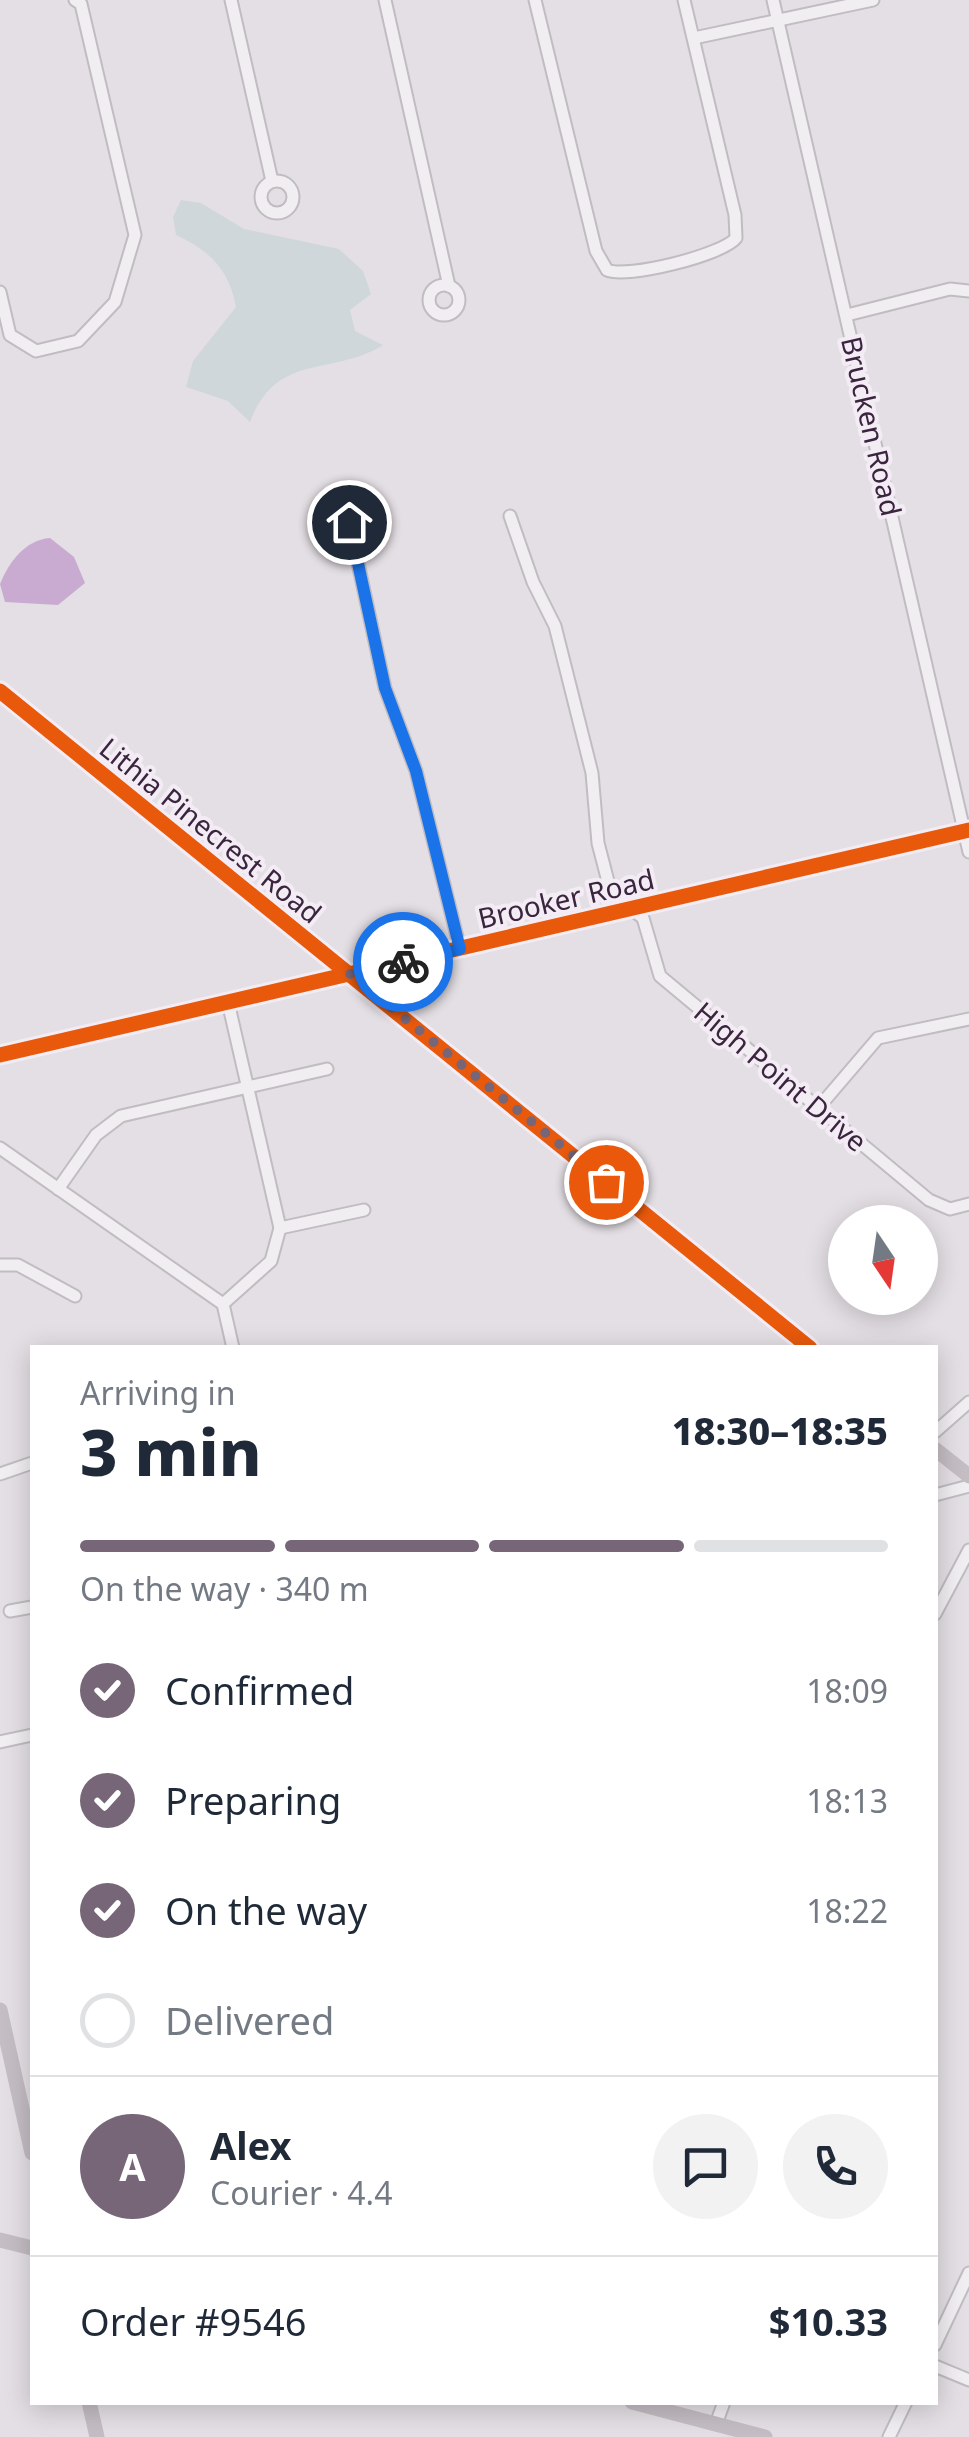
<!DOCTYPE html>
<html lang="en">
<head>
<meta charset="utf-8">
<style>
  :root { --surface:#fff; --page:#f2f2f3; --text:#1f2937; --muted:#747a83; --line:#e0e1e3; --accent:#766678 }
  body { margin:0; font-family:"Noto Sans",sans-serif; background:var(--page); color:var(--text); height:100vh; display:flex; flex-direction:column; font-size:38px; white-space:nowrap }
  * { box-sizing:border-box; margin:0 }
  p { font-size:32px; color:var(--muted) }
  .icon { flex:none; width:55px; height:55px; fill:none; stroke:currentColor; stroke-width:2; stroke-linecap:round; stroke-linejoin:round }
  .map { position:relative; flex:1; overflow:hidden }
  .drawer { position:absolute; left:30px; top:1345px; width:908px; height:1060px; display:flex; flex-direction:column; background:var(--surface); border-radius:0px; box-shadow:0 5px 25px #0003 }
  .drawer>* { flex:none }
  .needle { width:65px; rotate:167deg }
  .buttons { position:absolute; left:828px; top:1205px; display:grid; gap:20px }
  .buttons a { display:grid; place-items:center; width:110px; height:110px; border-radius:50%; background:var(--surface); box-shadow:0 5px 25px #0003; font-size:50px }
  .pin { position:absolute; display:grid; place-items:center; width:85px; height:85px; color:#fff; margin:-42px; border:5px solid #fff; border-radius:50%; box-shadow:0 2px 10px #0007 }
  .courier { position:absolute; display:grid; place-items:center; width:100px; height:100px; margin:-50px; border:8px solid #1a73e8; border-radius:50%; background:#fff; color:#222; box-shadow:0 2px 12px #0007 }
  .head em { font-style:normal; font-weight:800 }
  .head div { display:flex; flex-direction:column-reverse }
  .head { display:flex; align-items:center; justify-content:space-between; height:170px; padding:0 50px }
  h1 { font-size:65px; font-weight:800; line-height:75px }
  .bar { display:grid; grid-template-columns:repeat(4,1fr); gap:15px 10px; align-content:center; height:120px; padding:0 50px }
  .bar i { height:12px; border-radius:8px; background:var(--line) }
  .bar .selected { background:var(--accent) }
  .bar p { grid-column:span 4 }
  .line { display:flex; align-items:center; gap:25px; padding:0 50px; border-top:2px solid var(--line) }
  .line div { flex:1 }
  .round { display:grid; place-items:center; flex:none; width:105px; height:105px; border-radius:52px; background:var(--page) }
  ol { padding:0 50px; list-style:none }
  li { display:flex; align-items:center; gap:30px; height:110px }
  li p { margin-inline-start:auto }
  li .icon { padding:10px; border-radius:50%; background:var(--accent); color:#fff; stroke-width:4 }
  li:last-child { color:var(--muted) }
  li i { width:55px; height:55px; border:5px solid var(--line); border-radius:50% }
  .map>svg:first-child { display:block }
  .green { fill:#cfd7da }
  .water { fill:#c9abd1 }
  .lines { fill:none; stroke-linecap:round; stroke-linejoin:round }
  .street-casing { stroke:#c0bcc2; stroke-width:15 }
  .street { stroke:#f1eef1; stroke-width:11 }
  .secondary { stroke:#c4bdc4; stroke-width:15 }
  .cycleway-casing { stroke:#f3ecf5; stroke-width:21 }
  .cycleway { stroke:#e8590c; stroke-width:15 }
  .done { stroke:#766678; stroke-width:10; stroke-dasharray:0 18 }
  .route { stroke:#1a73e8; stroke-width:12 }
  .labels { text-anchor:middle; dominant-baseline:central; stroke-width:8; stroke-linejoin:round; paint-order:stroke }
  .street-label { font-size:28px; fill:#3b253e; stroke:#f3ecf5 }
</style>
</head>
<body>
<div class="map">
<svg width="969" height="2437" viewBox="0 0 969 2437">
  <rect width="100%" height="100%" fill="#e4dfe4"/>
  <!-- green -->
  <path class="green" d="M181,200L201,203L244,229L339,249L363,271L371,294L350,310L355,331L383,345C332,377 277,351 250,422L228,401L186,387L193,361L236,307C229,269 210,251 176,235L173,217Z"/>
  <!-- water -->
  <path class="water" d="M50,538L74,557L85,583L58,605L5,602L0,584C9,562 25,540 50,538Z"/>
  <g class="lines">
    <defs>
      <g id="street">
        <path d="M231,0L272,181"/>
        <path d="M385,0L449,286"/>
        <path d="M535,0L596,251L607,270C626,279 723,255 736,238L735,215L684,0"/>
        <path d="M773,0L969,852"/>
        <path d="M694,38L873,0"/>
        <circle cx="277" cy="197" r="16"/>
        <circle cx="444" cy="300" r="15"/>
        <path d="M0,292L10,335L36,351L78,341L115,302L135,235L81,4L75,0"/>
        <path d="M847,315L950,289L969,291"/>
        <path d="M342,489L385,688L416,771L460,949"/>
        <path d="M510,516L533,582L555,626L592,773L598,843L611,893L643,918L660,976L929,1200L950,1209L969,1204"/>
        <path d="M819,1107L878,1038L969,1019"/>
        <path d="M0,1148L223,1304L233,1348"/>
        <path d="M58,1189L96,1135L121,1116L327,1069"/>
        <path d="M280,1228L364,1210"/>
        <path d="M0,1265H18L75,1296"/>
        <path d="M223,1304L271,1261L280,1228L228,1002"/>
        <path d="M935,1432L969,1402"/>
        <path d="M0,1474L32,1463"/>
        <path d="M935,1495L969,1486"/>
        <path d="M10,1611L32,1607"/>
        <path d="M935,1614L969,1550"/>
        <path d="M0,1742L32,1735"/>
        <path d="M935,2345L969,2273"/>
        <path d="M935,2366L969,2380"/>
        <path d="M716,2424L724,2402"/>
        <path d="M889,2437L906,2402"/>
      </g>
    </defs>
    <!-- street casing -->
    <use href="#street" class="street-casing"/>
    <!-- street -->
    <use href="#street" class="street"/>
    <!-- secondary -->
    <g class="secondary">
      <path d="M0,691L810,1348"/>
      <path d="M0,1055L969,830"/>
      <path d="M935,1449L969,1476"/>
      <path d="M0,2010L32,2153"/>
      <path d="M0,2240L32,2248"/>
      <path d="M89,2402L97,2437"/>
      <path d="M632,2402L765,2437"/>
    </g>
    <defs>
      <g id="cycleway">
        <path d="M0,691L810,1348"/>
        <path d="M0,1055L969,830"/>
      </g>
    </defs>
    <!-- cycleway casing -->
    <use href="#cycleway" class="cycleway-casing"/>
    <!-- cycleway -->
    <use href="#cycleway" class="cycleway"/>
  </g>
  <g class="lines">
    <!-- done -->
    <path class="done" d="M403,962L350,974L606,1182"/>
    <!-- route -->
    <path class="route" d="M349,522L385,688L416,771L460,949L403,962"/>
  </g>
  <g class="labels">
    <!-- street labels -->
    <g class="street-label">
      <text transform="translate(872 426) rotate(77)">Brucken Road</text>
      <text transform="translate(211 830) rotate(39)">Lithia Pinecrest Road</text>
      <text transform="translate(566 898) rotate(-13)">Brooker Road</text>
      <text transform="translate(781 1076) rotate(40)">High Point Drive</text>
    </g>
  </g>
</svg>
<div class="buttons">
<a><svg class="needle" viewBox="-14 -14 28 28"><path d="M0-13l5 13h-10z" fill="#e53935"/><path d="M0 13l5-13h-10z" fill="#747a83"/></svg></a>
</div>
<div class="pin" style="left:606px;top:1182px;background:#ea580c"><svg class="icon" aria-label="bag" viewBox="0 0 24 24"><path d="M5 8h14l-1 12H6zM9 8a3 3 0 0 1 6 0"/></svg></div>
<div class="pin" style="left:349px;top:522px;background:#1f2937"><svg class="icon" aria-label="home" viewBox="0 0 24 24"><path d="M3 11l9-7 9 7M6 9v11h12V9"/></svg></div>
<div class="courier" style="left:403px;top:962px"><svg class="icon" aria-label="bike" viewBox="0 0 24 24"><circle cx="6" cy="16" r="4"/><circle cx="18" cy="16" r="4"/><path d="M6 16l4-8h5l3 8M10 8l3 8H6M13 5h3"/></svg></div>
<section class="drawer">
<div class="head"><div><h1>3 min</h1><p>Arriving in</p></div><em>18:30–18:35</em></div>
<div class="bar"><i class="selected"></i><i class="selected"></i><i class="selected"></i><i></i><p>On the way · 340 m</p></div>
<ol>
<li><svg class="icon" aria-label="check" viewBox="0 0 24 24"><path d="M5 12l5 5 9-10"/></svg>Confirmed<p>18:09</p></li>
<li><svg class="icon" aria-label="check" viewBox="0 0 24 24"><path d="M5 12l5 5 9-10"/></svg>Preparing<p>18:13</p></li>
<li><svg class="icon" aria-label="check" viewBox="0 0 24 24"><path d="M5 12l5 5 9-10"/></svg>On the way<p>18:22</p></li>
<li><i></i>Delivered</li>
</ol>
<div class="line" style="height:180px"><b class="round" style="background:var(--accent);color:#fff">A</b><div><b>Alex</b><p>Courier · 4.4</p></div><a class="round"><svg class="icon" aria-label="chat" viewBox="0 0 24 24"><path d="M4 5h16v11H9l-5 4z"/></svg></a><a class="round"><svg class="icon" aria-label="phone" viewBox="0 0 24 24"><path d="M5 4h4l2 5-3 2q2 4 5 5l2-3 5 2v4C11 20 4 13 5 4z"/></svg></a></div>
<div class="line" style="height:130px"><div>Order #9546</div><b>$10.33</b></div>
</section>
</div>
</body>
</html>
